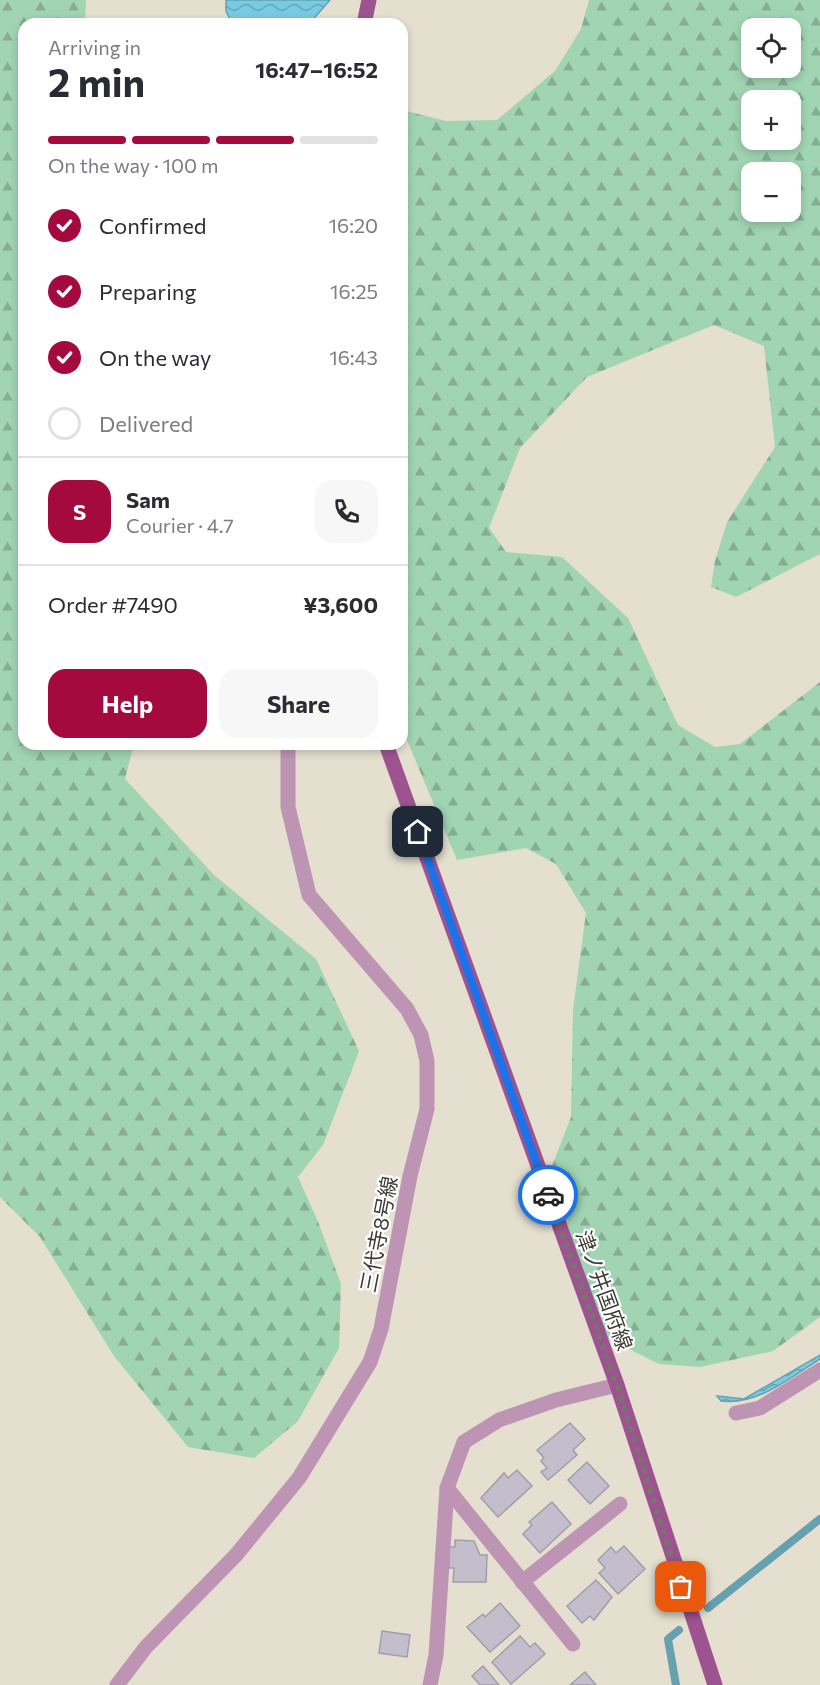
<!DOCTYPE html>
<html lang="en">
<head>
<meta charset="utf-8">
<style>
  :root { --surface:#fff; --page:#f7f7f7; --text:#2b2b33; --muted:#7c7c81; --line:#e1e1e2; --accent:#a40a3e }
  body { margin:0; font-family:Commissioner,"Noto Sans JP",sans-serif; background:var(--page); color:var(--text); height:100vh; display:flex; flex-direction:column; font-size:22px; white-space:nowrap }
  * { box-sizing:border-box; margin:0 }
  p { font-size:20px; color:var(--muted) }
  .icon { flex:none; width:33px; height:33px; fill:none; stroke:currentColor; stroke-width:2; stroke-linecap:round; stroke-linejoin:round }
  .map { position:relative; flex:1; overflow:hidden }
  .panel { position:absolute; left:18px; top:18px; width:390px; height:732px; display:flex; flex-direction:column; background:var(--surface); border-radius:18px; box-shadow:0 3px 9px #0003 }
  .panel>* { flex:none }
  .fabs { position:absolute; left:741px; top:18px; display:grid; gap:12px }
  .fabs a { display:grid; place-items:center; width:60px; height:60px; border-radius:12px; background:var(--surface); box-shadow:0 3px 9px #0003; font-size:30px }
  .pin { position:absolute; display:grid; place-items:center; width:51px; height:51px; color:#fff; margin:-26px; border-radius:12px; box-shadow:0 3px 9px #0006 }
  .courier { position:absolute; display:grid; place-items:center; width:60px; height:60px; margin:-30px; border:4px solid #1a73e8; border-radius:50%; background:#fff; color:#222; box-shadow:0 2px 8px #0007 }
  .overview em { font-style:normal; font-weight:700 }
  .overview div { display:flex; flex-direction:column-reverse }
  .overview { display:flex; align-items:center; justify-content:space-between; height:102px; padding:0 30px }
  h1 { font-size:39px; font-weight:700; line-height:45px }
  .bar { display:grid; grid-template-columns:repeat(4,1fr); gap:9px 6px; align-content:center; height:72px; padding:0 30px }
  .bar i { height:8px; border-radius:4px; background:var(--line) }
  .bar .current { background:var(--accent) }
  .bar p { grid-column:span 4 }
  .line { display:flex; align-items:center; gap:15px; padding:0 30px; border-top:2px solid var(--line) }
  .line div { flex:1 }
  .round { display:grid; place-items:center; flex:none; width:63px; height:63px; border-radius:18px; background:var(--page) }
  ol { padding:0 30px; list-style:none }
  li { display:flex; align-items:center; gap:18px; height:66px }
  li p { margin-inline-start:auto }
  li .icon { padding:6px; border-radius:50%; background:var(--accent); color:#fff; stroke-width:4 }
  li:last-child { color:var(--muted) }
  li i { width:33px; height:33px; border:3px solid var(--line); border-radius:50% }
  .action { display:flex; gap:12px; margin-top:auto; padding:12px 30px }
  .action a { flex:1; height:69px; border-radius:18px; background:var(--accent); color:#fff; font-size:24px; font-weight:700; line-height:69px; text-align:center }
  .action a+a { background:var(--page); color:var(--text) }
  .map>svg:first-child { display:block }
  .forest { fill:url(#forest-firs); fill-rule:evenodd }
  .water { fill:url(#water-waves); stroke:#67a0af; stroke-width:1.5 }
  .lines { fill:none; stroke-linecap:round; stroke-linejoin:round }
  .stream { stroke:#67a0af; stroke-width:8 }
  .building { fill:#c4becc; stroke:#a39dab; stroke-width:1.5 }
  .minor { stroke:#be94b4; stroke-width:15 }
  .major { stroke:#9d538f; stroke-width:15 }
  .done { stroke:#78756c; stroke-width:6; stroke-dasharray:0 10.8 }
  .route { stroke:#1a73e8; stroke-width:8 }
  .labels { text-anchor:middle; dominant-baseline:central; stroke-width:4.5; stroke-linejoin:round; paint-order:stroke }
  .street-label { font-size:21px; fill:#3e3c36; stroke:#fff }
</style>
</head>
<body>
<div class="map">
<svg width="820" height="1685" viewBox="0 0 820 1685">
  <defs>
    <pattern id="forest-firs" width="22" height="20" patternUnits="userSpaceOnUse" patternTransform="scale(1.5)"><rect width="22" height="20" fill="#a0d4b2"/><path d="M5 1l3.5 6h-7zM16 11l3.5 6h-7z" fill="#84ad92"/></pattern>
    <pattern id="water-waves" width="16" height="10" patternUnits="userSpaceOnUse" patternTransform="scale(1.5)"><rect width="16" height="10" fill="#78cbe3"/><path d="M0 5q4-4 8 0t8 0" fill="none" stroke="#64a6b9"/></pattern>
  </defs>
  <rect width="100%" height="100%" fill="#e4dfcf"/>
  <!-- forest -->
  <g class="forest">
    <path d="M0,0H86L85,24H24V744H134L125,779L214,875L316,959L359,1051L323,1145L298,1177L319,1224L341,1284L339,1348L298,1421L254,1458L188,1447L114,1356L40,1237L0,1197Z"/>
    <path d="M589,0H820V554L736,597L711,587L715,561L727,522L775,447L764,346L714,325L587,377L520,448L489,528L506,552L562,557L628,618L678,725L715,747L740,744L820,682V1317L773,1351L700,1367L659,1364L607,1338L561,1232L550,1171L571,1117L573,1010L586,913L556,864L526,848L457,860L402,728V110L446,121L497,120L555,71L581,29ZM752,28H790V68H752ZM752,100H790V140H752ZM752,172H790V212H752Z"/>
  </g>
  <!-- water -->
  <g class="water">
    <path d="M226,0H330L309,24H232L226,11Z"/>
    <path d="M820,1355V1359C789,1378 759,1405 721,1401L717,1396L744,1399Z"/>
  </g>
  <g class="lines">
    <!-- stream -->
    <g class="stream">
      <path d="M708,1608L820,1519"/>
      <path d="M676,1685L668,1639L679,1630"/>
    </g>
  </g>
  <!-- building -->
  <g class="building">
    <path d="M570,1423L585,1439L573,1450L577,1455L548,1480L541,1472L547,1468L541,1461L544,1458L537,1450Z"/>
    <path d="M587,1462L609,1486L590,1504L568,1480Z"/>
    <path d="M517,1470L532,1486L498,1517L481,1498L504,1473L508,1478Z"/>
    <path d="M552,1502L571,1524L540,1553L523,1534L532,1525L529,1522Z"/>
    <path d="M455,1540L474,1541L480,1555H487L486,1582H453L454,1568H449V1547H455Z"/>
    <path d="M624,1546L645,1569L618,1594L599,1573L605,1568L598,1560L611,1547L616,1553Z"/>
    <path d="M596,1580L612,1597L594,1620L590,1616L582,1623L567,1606Z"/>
    <path d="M500,1603L520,1626L490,1652L467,1627L483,1614L485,1617Z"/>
    <path d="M382,1631L410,1635L407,1657L379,1653Z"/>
    <path d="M520,1636L530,1647L535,1643L545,1654L511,1684L492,1662Z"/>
    <path d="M483,1666L499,1685H480L472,1676Z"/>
    <path d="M585,1672L596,1685H570Z"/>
  </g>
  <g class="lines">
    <!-- minor -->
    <g class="minor">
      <path d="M736,1413L760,1408L820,1370"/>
      <path d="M447,1488L573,1644"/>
      <path d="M522,1582L620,1504"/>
      <path d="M117,1685L146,1647L236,1555L299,1478L370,1362L381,1329L410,1176L427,1109V1061L421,1035L407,1009L309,895L288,807V744"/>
      <path d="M430,1685L436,1655L447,1488L464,1442L499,1420L556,1400L617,1385"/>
    </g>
    <!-- major -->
    <g class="major">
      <path d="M364,24L369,0"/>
      <path d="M386,744L617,1385L715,1685"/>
    </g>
  </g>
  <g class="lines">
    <!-- done -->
    <path class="done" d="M548,1195L617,1385L681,1587"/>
    <!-- route -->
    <path class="route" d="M418,832L548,1195"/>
  </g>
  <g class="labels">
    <!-- street labels -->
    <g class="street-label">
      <text transform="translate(378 1234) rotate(-79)">三代寺8号線</text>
      <text transform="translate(605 1290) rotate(70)">津ノ井国府線</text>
    </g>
  </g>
</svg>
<div class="fabs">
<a><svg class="icon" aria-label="locate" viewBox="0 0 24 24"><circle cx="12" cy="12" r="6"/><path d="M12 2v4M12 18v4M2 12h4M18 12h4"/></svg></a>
<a>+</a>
<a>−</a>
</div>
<div class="pin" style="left:681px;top:1587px;background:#ea580c"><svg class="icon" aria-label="bag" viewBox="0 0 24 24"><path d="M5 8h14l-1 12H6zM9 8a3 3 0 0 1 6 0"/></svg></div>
<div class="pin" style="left:418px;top:832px;background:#1f2937"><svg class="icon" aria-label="home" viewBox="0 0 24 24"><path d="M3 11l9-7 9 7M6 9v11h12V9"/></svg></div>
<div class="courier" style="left:548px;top:1195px"><svg class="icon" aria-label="car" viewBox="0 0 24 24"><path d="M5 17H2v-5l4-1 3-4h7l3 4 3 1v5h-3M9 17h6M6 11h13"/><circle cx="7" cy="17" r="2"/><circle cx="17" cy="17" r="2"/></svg></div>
<section class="panel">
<div class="overview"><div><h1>2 min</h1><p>Arriving in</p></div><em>16:47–16:52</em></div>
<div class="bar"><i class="current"></i><i class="current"></i><i class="current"></i><i></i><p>On the way · 100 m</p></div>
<ol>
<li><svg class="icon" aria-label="check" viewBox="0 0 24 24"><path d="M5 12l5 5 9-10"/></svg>Confirmed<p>16:20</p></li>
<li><svg class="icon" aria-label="check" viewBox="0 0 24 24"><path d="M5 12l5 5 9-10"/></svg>Preparing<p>16:25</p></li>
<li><svg class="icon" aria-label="check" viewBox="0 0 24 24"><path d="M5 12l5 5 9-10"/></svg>On the way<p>16:43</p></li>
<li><i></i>Delivered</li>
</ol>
<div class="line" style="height:108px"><b class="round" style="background:var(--accent);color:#fff">S</b><div><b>Sam</b><p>Courier · 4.7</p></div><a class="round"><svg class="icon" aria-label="phone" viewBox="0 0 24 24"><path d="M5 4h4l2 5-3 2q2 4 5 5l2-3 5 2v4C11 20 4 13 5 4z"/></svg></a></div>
<div class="line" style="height:78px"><div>Order #7490</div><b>¥3,600</b></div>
<div class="action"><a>Help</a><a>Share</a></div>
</section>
</div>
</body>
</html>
